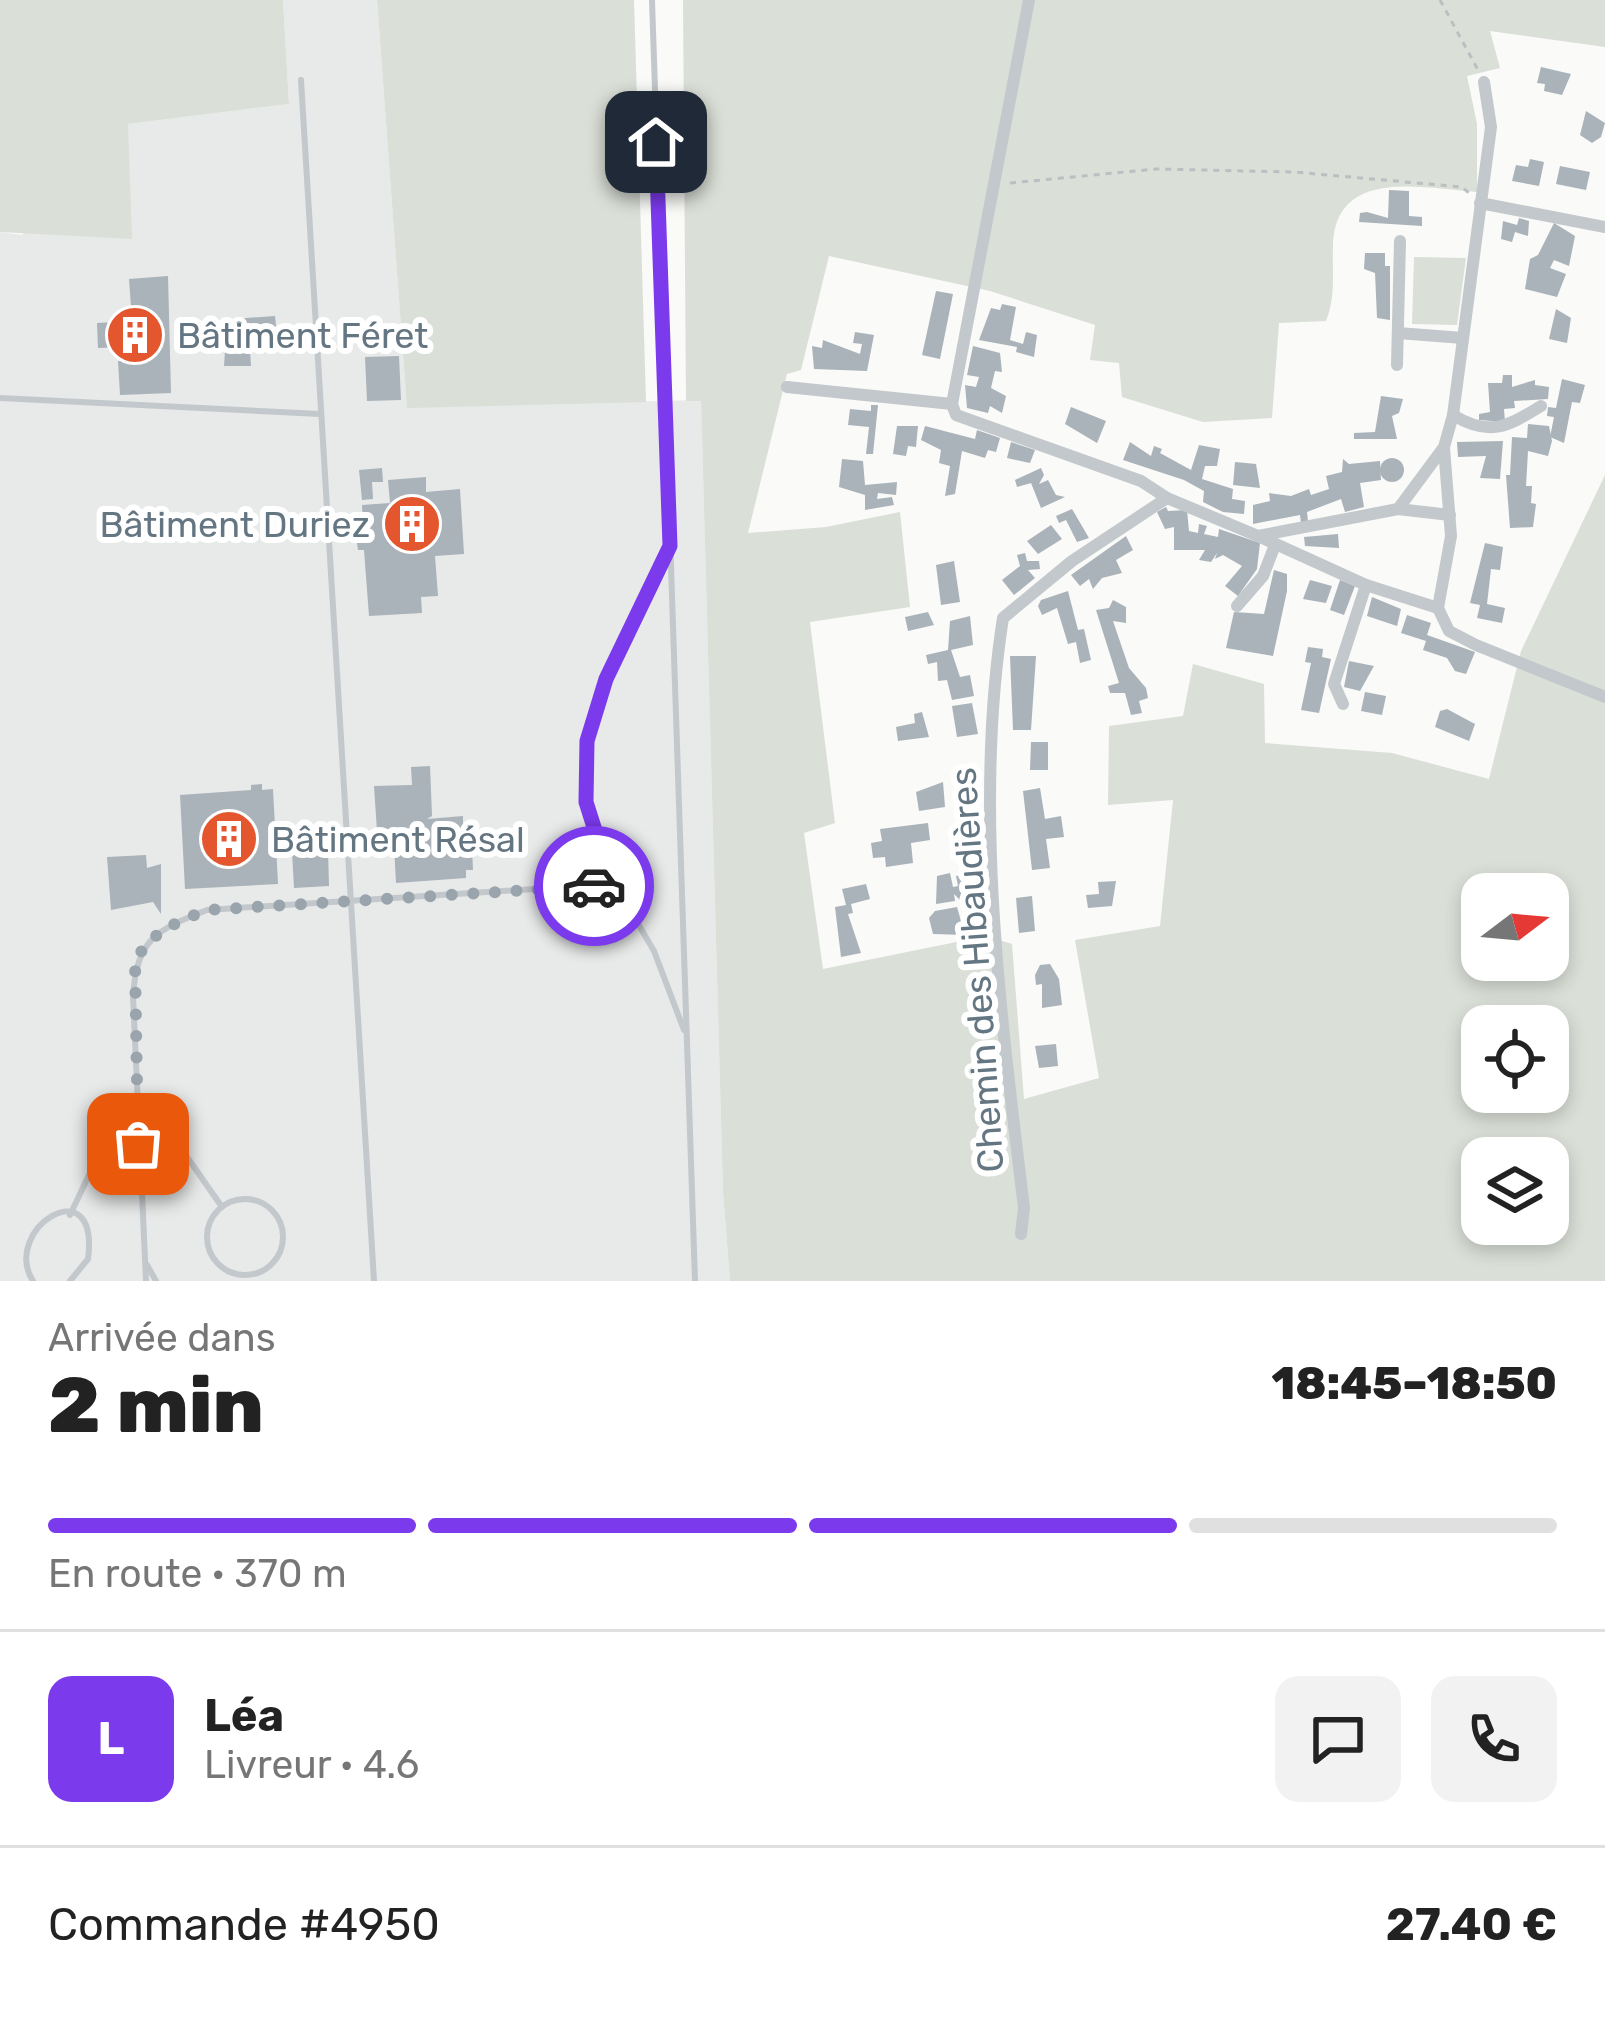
<!DOCTYPE html>
<html lang="fr">
<head>
<meta charset="utf-8">
<style>
  :root { --surface:#fff; --page:#f2f2f2; --text:#222; --muted:#767676; --line:#e0e0e0; --accent:#7c3aed }
  body { margin:0; font-family:Rubik,sans-serif; background:var(--page); color:var(--text); height:100vh; display:flex; flex-direction:column; font-size:45px; white-space:nowrap }
  * { box-sizing:border-box; margin:0 }
  p { font-size:39px; color:var(--muted) }
  .icon { flex:none; width:66px; height:66px; fill:none; stroke:currentColor; stroke-width:2; stroke-linecap:round; stroke-linejoin:round }
  .map { position:relative; height:1281px; overflow:hidden }
  .sheet { display:flex; flex-direction:column; background:var(--surface); flex:1 }
  .sheet>* { flex:none }
  .needle { width:78px; rotate:74deg }
  .tools { position:absolute; left:1461px; top:873px; display:grid; gap:24px }
  .tools a { display:grid; place-items:center; width:108px; height:108px; border-radius:24px; background:var(--surface); box-shadow:0 6px 18px #0003; font-size:60px }
  .pin { position:absolute; display:grid; place-items:center; width:102px; height:102px; color:#fff; margin:-51px; border-radius:24px; box-shadow:0 6px 18px #0006 }
  .courier { position:absolute; display:grid; place-items:center; width:120px; height:120px; margin:-60px; border:9px solid #7c3aed; border-radius:50%; background:#fff; color:#222; box-shadow:0 3px 15px #0007 }
  .summary em { font-style:normal; font-weight:800 }
  .summary div { display:flex; flex-direction:column-reverse }
  .summary { display:flex; align-items:center; justify-content:space-between; height:204px; padding:0 48px }
  h1 { font-size:78px; font-weight:800; line-height:90px }
  .bar { display:grid; grid-template-columns:repeat(4,1fr); gap:18px 12px; align-content:center; height:144px; padding:0 48px }
  .bar i { height:15px; border-radius:9px; background:var(--line) }
  .bar .on { background:var(--accent) }
  .bar p { grid-column:span 4 }
  .line { display:flex; align-items:center; gap:30px; padding:0 48px; border-top:3px solid var(--line) }
  .line div { flex:1 }
  .round { display:grid; place-items:center; flex:none; width:126px; height:126px; border-radius:24px; background:var(--page) }
  .map>svg:first-child { display:block }
  .built { fill:#e8e9e9 }
  .green { fill:#dadfd7; fill-rule:evenodd }
  .building { fill:#aab3b9 }
  .lines { fill:none; stroke-linecap:round; stroke-linejoin:round }
  .path { stroke:#bbbfc2; stroke-width:3; stroke-dasharray:6 6; stroke-linecap:butt }
  .lane { stroke:#c3c8cc; stroke-width:6 }
  .street { stroke:#c3c8cc; stroke-width:12 }
  .done { stroke:#99a4ac; stroke-width:12; stroke-dasharray:0 21.6 }
  .route { stroke:#7c3aed; stroke-width:15 }
  .labels { text-anchor:middle; dominant-baseline:central; stroke-width:12; stroke-linejoin:round; paint-order:stroke }
  .poi-label { font-size:36px; fill:#657683; stroke:#fff; text-anchor:start }
  .street-label { font-size:36px; fill:#657683; stroke:#fff }
</style>
</head>
<body>
<div class="map">
<svg width="1605" height="1281" viewBox="0 0 1605 1281">
  <rect width="100%" height="100%" fill="#fafaf8"/>
  <!-- built -->
  <path class="built" d="M283,0H377L407,407L701,400L723,1192L730,1281H0V232L22,235L128,124L289,104Z"/>
  <!-- green -->
  <g class="green">
    <path d="M0,0H283L289,104L128,124L132,239L0,232Z"/>
    <path d="M377,0H634L646,402L407,408Z"/>
    <path d="M683,0H1605V47L1490,31L1500,68L1467,76L1477,124V192C1422,188 1335,167 1333,246C1332,273 1336,296 1326,321L1279,323L1272,418L1203,422L1122,397L1119,363L1090,360L1095,325L990,291L829,256L801,370L787,374L748,533L826,527L900,512L910,607L810,622L835,823L804,833L823,969L986,936L1012,944L1024,1099L1099,1078L1075,940L1160,926L1173,800L1108,805L1109,726L1183,716L1193,664L1264,684L1265,743L1392,753L1489,779L1521,651L1605,475V1281H730L723,1192L701,401H686ZM1482,894H1548V960H1482ZM1482,1026H1548V1092H1482ZM1482,1158H1548V1224H1482Z"/>
    <path d="M1414,257L1466,258L1457,325L1412,324Z"/>
  </g>
  <!-- building -->
  <g class="building">
    <path d="M1541,67L1571,74L1562,95L1544,91L1545,84L1537,83Z"/>
    <path d="M1586,111L1605,123L1601,137L1592,143L1580,135Z"/>
    <path d="M1530,159L1544,162L1539,186L1512,181L1516,165L1528,167Z"/>
    <path d="M1560,166L1590,172L1586,190L1556,184Z"/>
    <path d="M1389,190L1409,191V216L1422,217V226L1359,222L1360,213L1367,212L1388,218Z"/>
    <path d="M1519,218L1529,221L1528,236L1515,232L1512,242L1501,239L1503,221L1517,225Z"/>
    <path d="M1554,223L1575,236L1569,266L1554,260L1550,268L1566,274L1557,297L1525,289L1530,259L1538,255Z"/>
    <path d="M1365,253H1385V266H1390V320L1377,318L1375,273L1364,269Z"/>
    <path d="M168,276L171,393L120,395L118,361H125L123,347L98,348L97,323L132,321L129,279Z"/>
    <path d="M936,291L953,294L940,359L922,355Z"/>
    <path d="M1002,304L1016,307L1010,340L1023,344L1026,332L1037,335L1034,357L1016,352L1017,347L979,340L991,308L1000,310Z"/>
    <path d="M1556,309L1571,318L1567,343L1549,339Z"/>
    <path d="M275,316L277,336L262,337L263,350H250L251,366H224L225,351H214L213,338H234L233,319Z"/>
    <path d="M855,332L874,335L867,371L814,369L812,346L822,348L823,340L860,354L862,344L853,343Z"/>
    <path d="M973,346L1000,353L1002,372L995,371L991,388L1006,396L1002,413L990,406L988,413L967,408L965,385L976,387L979,377L967,375Z"/>
    <path d="M399,356L401,400L367,401L365,357Z"/>
    <path d="M1503,375H1512V387L1535,380V385L1549,387L1548,399L1514,401L1515,408L1504,409L1505,422L1479,420V414L1490,412L1488,383H1502Z"/>
    <path d="M1562,379L1585,385L1580,403L1572,402L1564,443L1550,437L1554,417L1547,416L1548,407L1556,408Z"/>
    <path d="M1381,396L1403,399L1399,413L1392,416L1397,439H1354V433L1375,432Z"/>
    <path d="M871,405H878L873,454H866L869,427L848,425L850,409L871,411Z"/>
    <path d="M1071,407L1106,421L1097,443L1065,424Z"/>
    <path d="M1528,424L1549,426L1552,441L1548,456L1528,451L1526,486H1532L1531,503L1536,504L1533,527L1510,528L1506,475H1510L1512,437L1527,438Z"/>
    <path d="M897,426H918L916,447L908,446L906,456L893,454Z"/>
    <path d="M925,426L975,439L977,430L1000,438L996,452L988,450L985,458L962,451L955,494L945,496L950,466L939,463L941,450L921,440Z"/>
    <path d="M1503,441L1500,479L1480,478L1486,456L1458,457L1457,442Z"/>
    <path d="M1011,442L1035,450L1030,463L1007,458Z"/>
    <path d="M1130,442L1151,456L1154,446L1162,449L1160,453L1191,470L1199,445L1220,449L1217,466H1205L1202,479L1233,489L1232,499L1245,501L1244,514L1223,512L1203,502L1204,491L1184,480L1123,460Z"/>
    <circle cx="1392" cy="470" r="12"/>
    <path d="M842,459L863,461L865,485L897,482L896,495L878,493L877,499L892,497L894,505L865,510V495L839,487Z"/>
    <path d="M1343,459L1349,464L1380,461L1381,480L1360,483L1364,507L1345,512L1341,499L1307,512L1308,521L1301,523L1300,515L1253,524V505L1270,501L1269,493L1291,496L1309,489L1311,495L1329,489L1326,476L1342,472Z"/>
    <path d="M1235,462L1256,464L1260,488L1233,485Z"/>
    <path d="M382,468L383,482H372L373,499L362,500L359,470Z"/>
    <path d="M1041,468L1044,475L1039,484L1048,480L1056,495L1065,497L1041,508L1031,483L1017,487L1015,480Z"/>
    <path d="M426,477V492L460,489L464,554L435,556L438,596L421,597L422,613L369,616L364,550H358L357,543H364L362,505L390,503L388,480Z"/>
    <path d="M1166,507L1168,511L1187,510L1189,531L1198,533L1199,524L1207,526L1204,534L1218,537L1219,529L1260,543L1257,569L1238,596L1225,586L1242,566L1223,555L1215,559L1217,553L1211,562L1199,560L1205,550H1174V527L1165,529L1157,512Z"/>
    <path d="M1072,509L1089,538L1077,542L1066,520L1059,523L1056,516Z"/>
    <path d="M1051,525L1062,539L1038,554L1027,541Z"/>
    <path d="M1338,534L1339,548L1305,546L1304,537Z"/>
    <path d="M1126,536L1133,550L1116,560L1122,573L1102,578L1093,589L1089,579L1080,586L1071,575Z"/>
    <path d="M1485,543L1503,547L1500,570L1491,569L1487,604L1505,608L1502,623L1477,618L1480,605L1470,603Z"/>
    <path d="M1025,553L1027,561H1039L1040,569L1028,570L1035,578L1014,595L1002,580L1020,566L1017,555Z"/>
    <path d="M954,561L960,602L941,605L936,565Z"/>
    <path d="M1274,570L1287,574V591L1273,656L1226,648L1234,612L1264,614Z"/>
    <path d="M1310,580L1332,586L1326,603L1303,599Z"/>
    <path d="M1340,580L1355,586L1344,615L1330,610Z"/>
    <path d="M1068,591L1078,630L1084,629L1091,660L1080,663L1076,642L1068,644L1057,608L1042,615L1038,606L1041,600Z"/>
    <path d="M1372,597L1401,609L1397,626L1367,616Z"/>
    <path d="M1113,600L1126,607V623L1113,621L1129,668L1146,688L1148,698L1139,701L1142,713L1131,715L1125,693H1110L1108,686L1119,683L1096,610L1109,608Z"/>
    <path d="M928,612L934,625L908,631L905,617Z"/>
    <path d="M1407,615L1431,623L1427,635L1475,652L1466,674L1455,671L1447,658L1423,650L1426,641L1401,633Z"/>
    <path d="M970,616L973,645L951,650L960,677L970,675L974,696L952,700L947,680L938,681L937,662L928,664L926,655L948,650L950,621Z"/>
    <path d="M1308,647L1323,649L1322,657L1331,659L1319,713L1301,710L1311,663L1305,662Z"/>
    <path d="M1010,656H1036L1031,730H1013Z"/>
    <path d="M1349,661L1374,666L1360,691L1344,687Z"/>
    <path d="M1365,692L1386,696L1382,715L1361,711Z"/>
    <path d="M972,703L978,734L957,737L952,706Z"/>
    <path d="M1447,709L1475,724L1469,741L1435,727L1440,711Z"/>
    <path d="M922,712L929,737L898,741L896,727L915,723L914,714Z"/>
    <path d="M1031,742H1048V770H1030Z"/>
    <path d="M430,766L432,816L427,819L463,816V824H471L473,870H466V878L396,883L394,846H378L374,786L412,785L411,767Z"/>
    <path d="M943,782L945,807L919,811L916,792Z"/>
    <path d="M262,784V790L273,789L278,884L185,889L180,795L251,790V785Z"/>
    <path d="M1040,788L1045,819L1061,816L1064,837L1046,839L1050,868L1032,870L1023,791Z"/>
    <path d="M928,823L930,840L911,843L913,863L886,867L885,857L873,858L871,843L882,841L880,829Z"/>
    <path d="M973,825L978,858L962,862L956,837L963,836L962,827Z"/>
    <path d="M328,850L329,886L294,888L292,852Z"/>
    <path d="M146,855L147,868L161,864V914L153,902L111,910L107,857Z"/>
    <path d="M950,873L953,887L958,886L956,876L969,874L973,898L960,900L954,894L955,901L936,904L937,876Z"/>
    <path d="M1116,881L1112,906L1088,908L1086,895L1099,894L1098,882Z"/>
    <path d="M866,884L870,899L851,904L853,913L848,914L861,953L841,957L835,907L846,905L842,889Z"/>
    <path d="M1032,896L1035,931L1019,933L1016,898Z"/>
    <path d="M957,907L965,935L933,934L929,918L935,911Z"/>
    <path d="M1050,964L1059,979L1062,1005L1042,1008V984L1036,985L1035,975L1040,965Z"/>
    <path d="M1056,1044L1058,1066L1039,1068L1035,1046Z"/>
  </g>
  <g class="lines">
    <!-- path -->
    <g class="path">
      <path d="M1440,0L1478,70"/>
      <path d="M1010,183L1156,169L1294,172L1462,187L1470,194"/>
    </g>
    <!-- lane -->
    <g class="lane">
      <path d="M652,0L695,1281"/>
      <path d="M301,80L374,1281"/>
      <path d="M0,398L320,414"/>
      <path d="M669,549L594,708L584,776L600,859L654,951L684,1030"/>
      <circle cx="245" cy="1237" r="38"/>
      <path d="M70,1215L116,1118L135,1105L159,1117L222,1207"/>
      <path d="M147,1265L156,1281"/>
      <path d="M33,1281C0,1229 100,1166 88,1259L70,1281"/>
      <path d="M146,1281L133,996C137,939 156,930 207,910L612,884"/>
    </g>
    <!-- street -->
    <g class="street">
      <path d="M1029,0L952,404L956,415L1141,481L1167,498L1258,536L1398,509L1444,447L1453,415L1491,127L1484,82"/>
      <path d="M1480,203L1605,227"/>
      <path d="M1398,333L1463,338"/>
      <path d="M1397,365L1400,241"/>
      <path d="M787,387L952,404"/>
      <path d="M1453,415C1489,437 1507,427 1541,406"/>
      <path d="M1398,509L1450,515"/>
      <path d="M1258,536L1366,585L1438,608"/>
      <path d="M1237,606L1263,576L1275,545"/>
      <path d="M1438,608L1449,631L1476,645L1605,697"/>
      <path d="M1438,608L1451,536L1444,448"/>
      <path d="M1343,704L1334,684L1366,585"/>
      <path d="M1021,1234L1024,1208C1001,1017 973,810 1003,618L1072,561L1167,498"/>
    </g>
  </g>
  <g class="lines">
    <!-- done -->
    <path class="done" d="M138,1144L135,962C150,932 177,922 207,910L594,886"/>
    <!-- route -->
    <path class="route" d="M594,886L612,884L586,802L587,741L606,679L670,546L656,142"/>
  </g>
  <!-- icons -->
  <defs>
    <symbol id="building-disc" viewBox="-11 -11 22 22"><circle r="9.5" fill="#e4572e" stroke="#fff"/><path d="M-4-6H4V6H1V3H-1V6H-4ZM-2.5-4.3h1.7v1.8h-1.7ZM.8-4.3h1.7v1.8H.8ZM-2.5-1h1.7V.8h-1.7ZM.8-1h1.7V.8H.8Z" fill="#fff"/></symbol>
  </defs>
  <g fill-rule="evenodd">
    <use href="#building-disc" x="102" y="302" width="66" height="66"/>
    <use href="#building-disc" x="379" y="491" width="66" height="66"/>
    <use href="#building-disc" x="196" y="806" width="66" height="66"/>
  </g>
  <g class="labels">
    <!-- poi labels -->
    <g class="poi-label">
      <text x="177" y="335">Bâtiment Féret</text>
      <text x="370" y="524" text-anchor="end">Bâtiment Duriez</text>
      <text x="271" y="839">Bâtiment Résal</text>
    </g>
    <!-- street labels -->
    <g class="street-label">
      <text transform="translate(977 970) rotate(-94)">Chemin des Hibaudières</text>
    </g>
  </g>
</svg>
<div class="tools">
<a><svg class="needle" viewBox="-14 -14 28 28"><path d="M0-13l5 13h-10z" fill="#e53935"/><path d="M0 13l5-13h-10z" fill="#767676"/></svg></a>
<a><svg class="icon" aria-label="locate" viewBox="0 0 24 24"><circle cx="12" cy="12" r="6"/><path d="M12 2v4M12 18v4M2 12h4M18 12h4"/></svg></a>
<a><svg class="icon" aria-label="layers" viewBox="0 0 24 24"><path d="M12 4l9 5-9 5-9-5zM3 14l9 5 9-5"/></svg></a>
</div>
<div class="pin" style="left:138px;top:1144px;background:#ea580c"><svg class="icon" aria-label="bag" viewBox="0 0 24 24"><path d="M5 8h14l-1 12H6zM9 8a3 3 0 0 1 6 0"/></svg></div>
<div class="pin" style="left:656px;top:142px;background:#1f2937"><svg class="icon" aria-label="home" viewBox="0 0 24 24"><path d="M3 11l9-7 9 7M6 9v11h12V9"/></svg></div>
<div class="courier" style="left:594px;top:886px"><svg class="icon" aria-label="car" viewBox="0 0 24 24"><path d="M5 17H2v-5l4-1 3-4h7l3 4 3 1v5h-3M9 17h6M6 11h13"/><circle cx="7" cy="17" r="2"/><circle cx="17" cy="17" r="2"/></svg></div>
</div>
<section class="sheet">
<div class="summary"><div><h1>2 min</h1><p>Arrivée dans</p></div><em>18:45–18:50</em></div>
<div class="bar"><i class="on"></i><i class="on"></i><i class="on"></i><i></i><p>En route · 370 m</p></div>
<div class="line" style="height:216px"><b class="round" style="background:var(--accent);color:#fff">L</b><div><b>Léa</b><p>Livreur · 4.6</p></div><a class="round"><svg class="icon" aria-label="chat" viewBox="0 0 24 24"><path d="M4 5h16v11H9l-5 4z"/></svg></a><a class="round"><svg class="icon" aria-label="phone" viewBox="0 0 24 24"><path d="M5 4h4l2 5-3 2q2 4 5 5l2-3 5 2v4C11 20 4 13 5 4z"/></svg></a></div>
<div class="line" style="height:156px"><div>Commande #4950</div><b>27.40 €</b></div>
</section>
</body>
</html>
